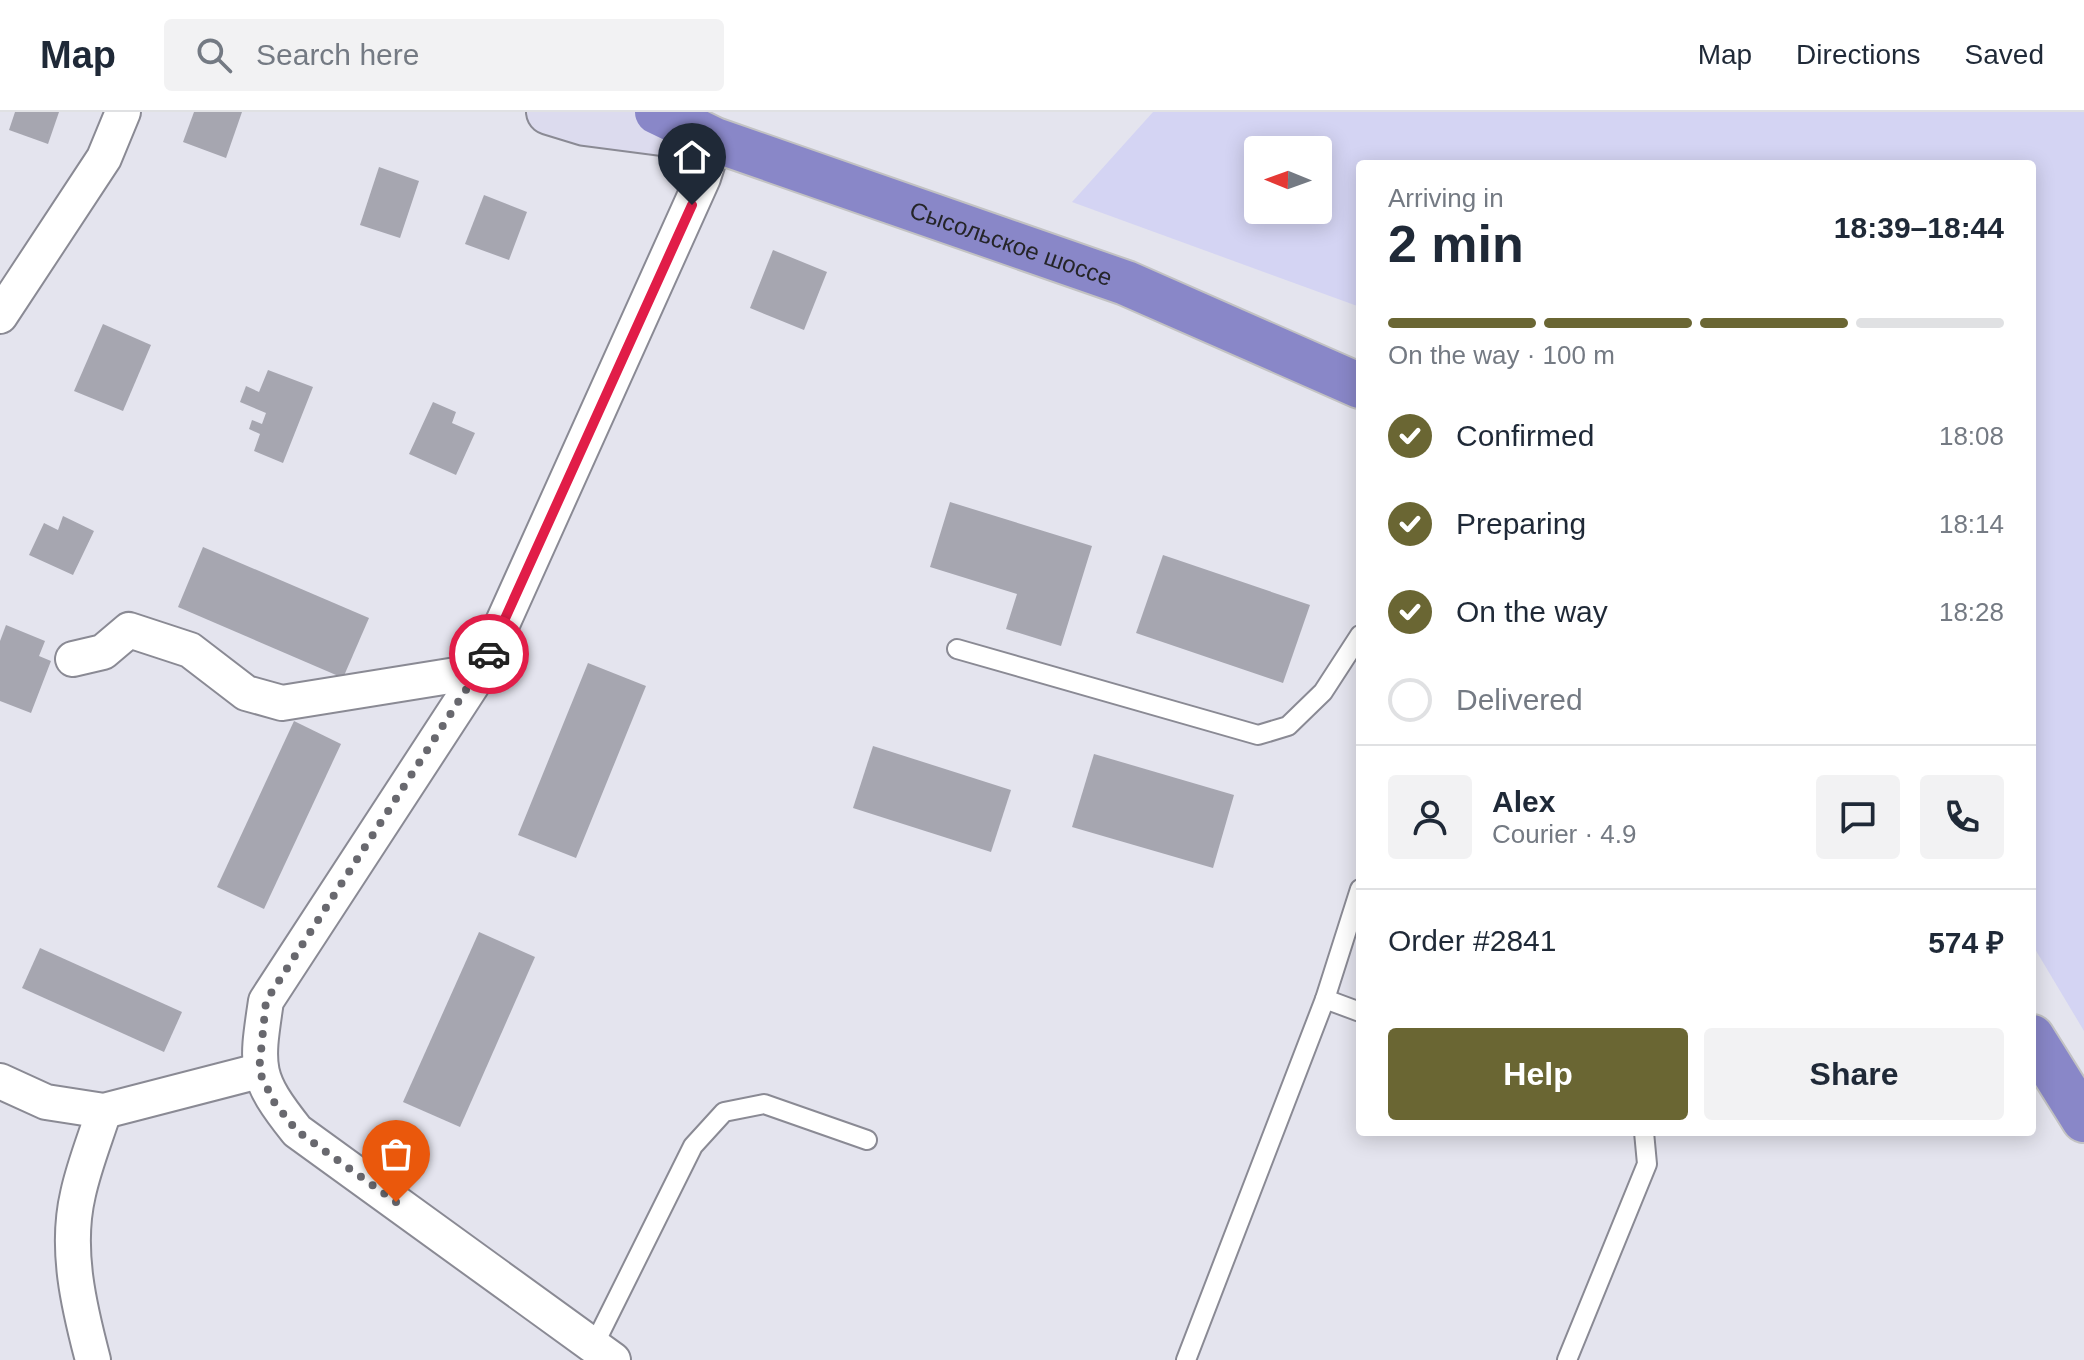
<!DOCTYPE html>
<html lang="en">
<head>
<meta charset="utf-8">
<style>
  :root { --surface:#fff; --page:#f2f2f3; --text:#1f2937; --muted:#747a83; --line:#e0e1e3; --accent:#6a6633 }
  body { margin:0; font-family:Arial,sans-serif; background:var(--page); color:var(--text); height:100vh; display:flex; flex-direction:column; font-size:30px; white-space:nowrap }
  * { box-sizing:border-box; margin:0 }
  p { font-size:26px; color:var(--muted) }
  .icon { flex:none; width:44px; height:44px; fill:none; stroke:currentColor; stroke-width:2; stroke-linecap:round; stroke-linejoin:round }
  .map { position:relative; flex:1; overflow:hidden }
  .drawer { position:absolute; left:1356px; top:48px; width:680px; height:976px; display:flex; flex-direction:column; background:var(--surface); border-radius:8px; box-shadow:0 4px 20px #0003 }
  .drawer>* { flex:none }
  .needle { width:52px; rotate:271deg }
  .controls { position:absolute; left:1244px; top:24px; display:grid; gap:16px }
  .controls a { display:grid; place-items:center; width:88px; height:88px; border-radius:8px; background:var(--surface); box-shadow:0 4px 20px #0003; font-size:40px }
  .pin { position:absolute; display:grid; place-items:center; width:68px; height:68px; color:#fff; margin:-82px -34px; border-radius:50% 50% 50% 0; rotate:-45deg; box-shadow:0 0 8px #0007 }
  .pin .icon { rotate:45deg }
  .courier { position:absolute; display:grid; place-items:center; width:80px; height:80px; margin:-40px; border:6px solid #e11d48; border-radius:50%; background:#fff; color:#222; box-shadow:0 2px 10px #0007 }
  .summary em { font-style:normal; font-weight:800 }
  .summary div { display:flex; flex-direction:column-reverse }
  .summary { display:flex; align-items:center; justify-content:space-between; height:136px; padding:0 32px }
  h1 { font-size:52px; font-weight:800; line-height:60px }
  .bar { display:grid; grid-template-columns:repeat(4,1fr); gap:12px 8px; align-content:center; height:96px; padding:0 32px }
  .bar i { height:10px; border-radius:6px; background:var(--line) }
  .bar .on { background:var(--accent) }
  .bar p { grid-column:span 4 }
  .line { display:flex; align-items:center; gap:20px; padding:0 32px; border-top:2px solid var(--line) }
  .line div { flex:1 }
  .round { display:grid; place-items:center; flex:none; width:84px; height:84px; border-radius:8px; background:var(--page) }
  ol { padding:0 32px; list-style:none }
  li { display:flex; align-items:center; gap:24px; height:88px }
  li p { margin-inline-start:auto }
  li .icon { padding:8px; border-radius:50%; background:var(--accent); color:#fff; stroke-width:4 }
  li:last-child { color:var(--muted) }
  li i { width:44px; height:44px; border:4px solid var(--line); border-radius:50% }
  .cta { display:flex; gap:16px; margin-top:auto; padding:16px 32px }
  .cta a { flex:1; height:92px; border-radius:8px; background:var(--accent); color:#fff; font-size:32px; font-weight:800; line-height:92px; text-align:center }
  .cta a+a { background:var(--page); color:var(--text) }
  header { display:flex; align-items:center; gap:48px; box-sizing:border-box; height:112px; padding:0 40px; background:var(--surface); border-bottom:2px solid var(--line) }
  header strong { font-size:38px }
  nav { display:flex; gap:44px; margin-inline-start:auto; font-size:28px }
  .search { width:560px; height:72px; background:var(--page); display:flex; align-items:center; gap:20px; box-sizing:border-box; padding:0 28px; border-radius:8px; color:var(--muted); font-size:30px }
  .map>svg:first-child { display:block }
  .green { fill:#d4d4f3; fill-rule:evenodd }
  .building { fill:#a6a6b0 }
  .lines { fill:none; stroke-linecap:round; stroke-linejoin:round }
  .lane-casing { stroke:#8a8a94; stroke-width:22 }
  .street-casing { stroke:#8a8a94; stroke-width:38 }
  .secondary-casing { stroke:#8a8a94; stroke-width:48 }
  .highway-casing { stroke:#c2c2c3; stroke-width:48 }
  .lane { stroke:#fff; stroke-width:18 }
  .street { stroke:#fff; stroke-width:34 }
  .secondary { stroke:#dcdbee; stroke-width:44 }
  .highway { stroke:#8987c8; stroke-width:44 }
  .done { stroke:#68686e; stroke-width:8; stroke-dasharray:0 14.4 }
  .route { stroke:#e11d48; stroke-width:10 }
  .labels { text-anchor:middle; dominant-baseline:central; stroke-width:8; stroke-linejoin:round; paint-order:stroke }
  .street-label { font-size:24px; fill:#252529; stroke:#f1f1fc }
</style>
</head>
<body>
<header>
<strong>Map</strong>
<div class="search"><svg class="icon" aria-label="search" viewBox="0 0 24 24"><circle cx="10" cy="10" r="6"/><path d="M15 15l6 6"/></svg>Search here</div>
<nav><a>Map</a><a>Directions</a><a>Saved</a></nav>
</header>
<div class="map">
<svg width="2084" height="1248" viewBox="0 0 2084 1248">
  <rect width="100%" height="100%" fill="#e4e4ee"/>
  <!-- green -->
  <path class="green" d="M1153,0H2084V919L2032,832V52H1360V195L1072,90ZM1258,38H1318V98H1258Z"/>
  <!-- building -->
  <g class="building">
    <path d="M15,0H59L48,32L9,18Z"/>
    <path d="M194,0H242L226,46L183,30Z"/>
    <path d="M379,55L419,69L400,126L360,113Z"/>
    <path d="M484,83L527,100L509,148L465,132Z"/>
    <path d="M773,138L827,160L804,218L750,196Z"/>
    <path d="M103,212L151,233L123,299L74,279Z"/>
    <path d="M268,258L313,275L283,351L254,339L260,322L249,317L252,308L262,312L266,301L240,290L246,274L259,280Z"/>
    <path d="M433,290L456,300L452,311L475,321L456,363L409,342Z"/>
    <path d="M950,390L1092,434L1061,534L1006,517L1017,482L930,455Z"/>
    <path d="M63,404L94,419L73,463L29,443L44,411L58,418Z"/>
    <path d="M203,435L369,506L343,566L178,495Z"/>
    <path d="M1163,443L1310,493L1283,571L1136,521Z"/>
    <path d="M6,513L45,529L39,544L51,549L31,601L0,589V529Z"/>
    <path d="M588,551L646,574L576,746L518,723Z"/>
    <path d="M294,609L341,632L264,797L217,775Z"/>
    <path d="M873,634L1011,678L991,740L853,696Z"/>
    <path d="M1094,642L1234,683L1213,756L1072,715Z"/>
    <path d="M479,820L535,845L460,1015L403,990Z"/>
    <path d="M40,836L182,900L164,940L22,876Z"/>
  </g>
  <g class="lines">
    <defs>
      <g id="lane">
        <path d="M957,537L1258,623L1288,614L1323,580L1360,523"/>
        <path d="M1325,887L1360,777"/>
        <path d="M595,1231L693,1034L724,1000L764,992L867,1028"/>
        <path d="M1186,1248L1325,887L1360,900"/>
        <path d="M1567,1248L1647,1052L1644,1020"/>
      </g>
      <g id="street">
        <path d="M0,204L104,46L123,0"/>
        <path d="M73,547L103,540L129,518L190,538L246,581L282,591L481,559"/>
        <path d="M0,969L46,990L104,999L259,959"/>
        <path d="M93,1248C79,1195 65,1137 78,1082C84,1054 95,1027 104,999"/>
        <path d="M613,1248L297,1019C254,965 256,956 266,889L481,559L703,66L715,28"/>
      </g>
      <path id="secondary" d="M549,0L585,11L708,27"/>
      <g id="highway">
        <path id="s1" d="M657,0L715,28L1126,171L1360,274"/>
        <path d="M2032,925L2084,1008"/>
      </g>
    </defs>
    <!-- lane casing -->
    <use href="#lane" class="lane-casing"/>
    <!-- street casing -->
    <use href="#street" class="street-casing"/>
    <!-- secondary casing -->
    <use href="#secondary" class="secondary-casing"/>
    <!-- highway casing -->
    <use href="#highway" class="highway-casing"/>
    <!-- lane -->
    <use href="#lane" class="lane"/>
    <!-- street -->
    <use href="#street" class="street"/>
    <!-- secondary -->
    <use href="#secondary" class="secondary"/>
    <!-- highway -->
    <use href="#highway" class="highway"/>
  </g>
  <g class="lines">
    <!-- done -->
    <path class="done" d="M396,1090L297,1019L274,990L259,959L266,889L489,542"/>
    <!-- route -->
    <path class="route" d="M489,542L692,93"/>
  </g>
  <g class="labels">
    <!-- street labels -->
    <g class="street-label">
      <text stroke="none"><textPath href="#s1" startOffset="378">Сысольское шоссе</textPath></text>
    </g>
  </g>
</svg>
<div class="controls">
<a><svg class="needle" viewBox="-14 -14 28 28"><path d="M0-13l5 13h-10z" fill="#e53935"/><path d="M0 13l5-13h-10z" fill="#747a83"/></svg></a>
</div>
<div class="pin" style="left:396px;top:1090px;background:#ea580c"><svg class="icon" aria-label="bag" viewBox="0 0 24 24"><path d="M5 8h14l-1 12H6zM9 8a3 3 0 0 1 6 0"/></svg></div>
<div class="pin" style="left:692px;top:93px;background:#1f2937"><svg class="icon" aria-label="home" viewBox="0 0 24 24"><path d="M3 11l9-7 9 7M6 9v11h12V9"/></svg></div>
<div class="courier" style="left:489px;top:542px"><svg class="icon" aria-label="car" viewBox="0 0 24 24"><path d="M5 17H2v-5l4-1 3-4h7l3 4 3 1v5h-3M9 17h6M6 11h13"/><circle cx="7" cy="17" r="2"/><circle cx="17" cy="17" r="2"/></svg></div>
<section class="drawer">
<div class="summary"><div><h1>2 min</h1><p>Arriving in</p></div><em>18:39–18:44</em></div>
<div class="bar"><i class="on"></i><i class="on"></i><i class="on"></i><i></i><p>On the way · 100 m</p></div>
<ol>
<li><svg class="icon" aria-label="check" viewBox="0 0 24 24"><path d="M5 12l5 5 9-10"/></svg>Confirmed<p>18:08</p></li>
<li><svg class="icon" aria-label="check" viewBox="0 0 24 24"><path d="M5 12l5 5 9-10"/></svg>Preparing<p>18:14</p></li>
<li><svg class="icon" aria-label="check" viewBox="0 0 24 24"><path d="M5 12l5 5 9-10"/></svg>On the way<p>18:28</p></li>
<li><i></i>Delivered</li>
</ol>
<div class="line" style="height:144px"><a class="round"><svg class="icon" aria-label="person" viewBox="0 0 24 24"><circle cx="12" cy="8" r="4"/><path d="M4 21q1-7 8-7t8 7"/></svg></a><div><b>Alex</b><p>Courier · 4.9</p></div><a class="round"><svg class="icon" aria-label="chat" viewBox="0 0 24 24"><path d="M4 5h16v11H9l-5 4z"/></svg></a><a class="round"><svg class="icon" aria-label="phone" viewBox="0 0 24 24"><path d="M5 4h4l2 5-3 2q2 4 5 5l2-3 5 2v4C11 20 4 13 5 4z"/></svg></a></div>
<div class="line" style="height:104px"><div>Order #2841</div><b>574 ₽</b></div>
<div class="cta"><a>Help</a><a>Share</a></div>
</section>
</div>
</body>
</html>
